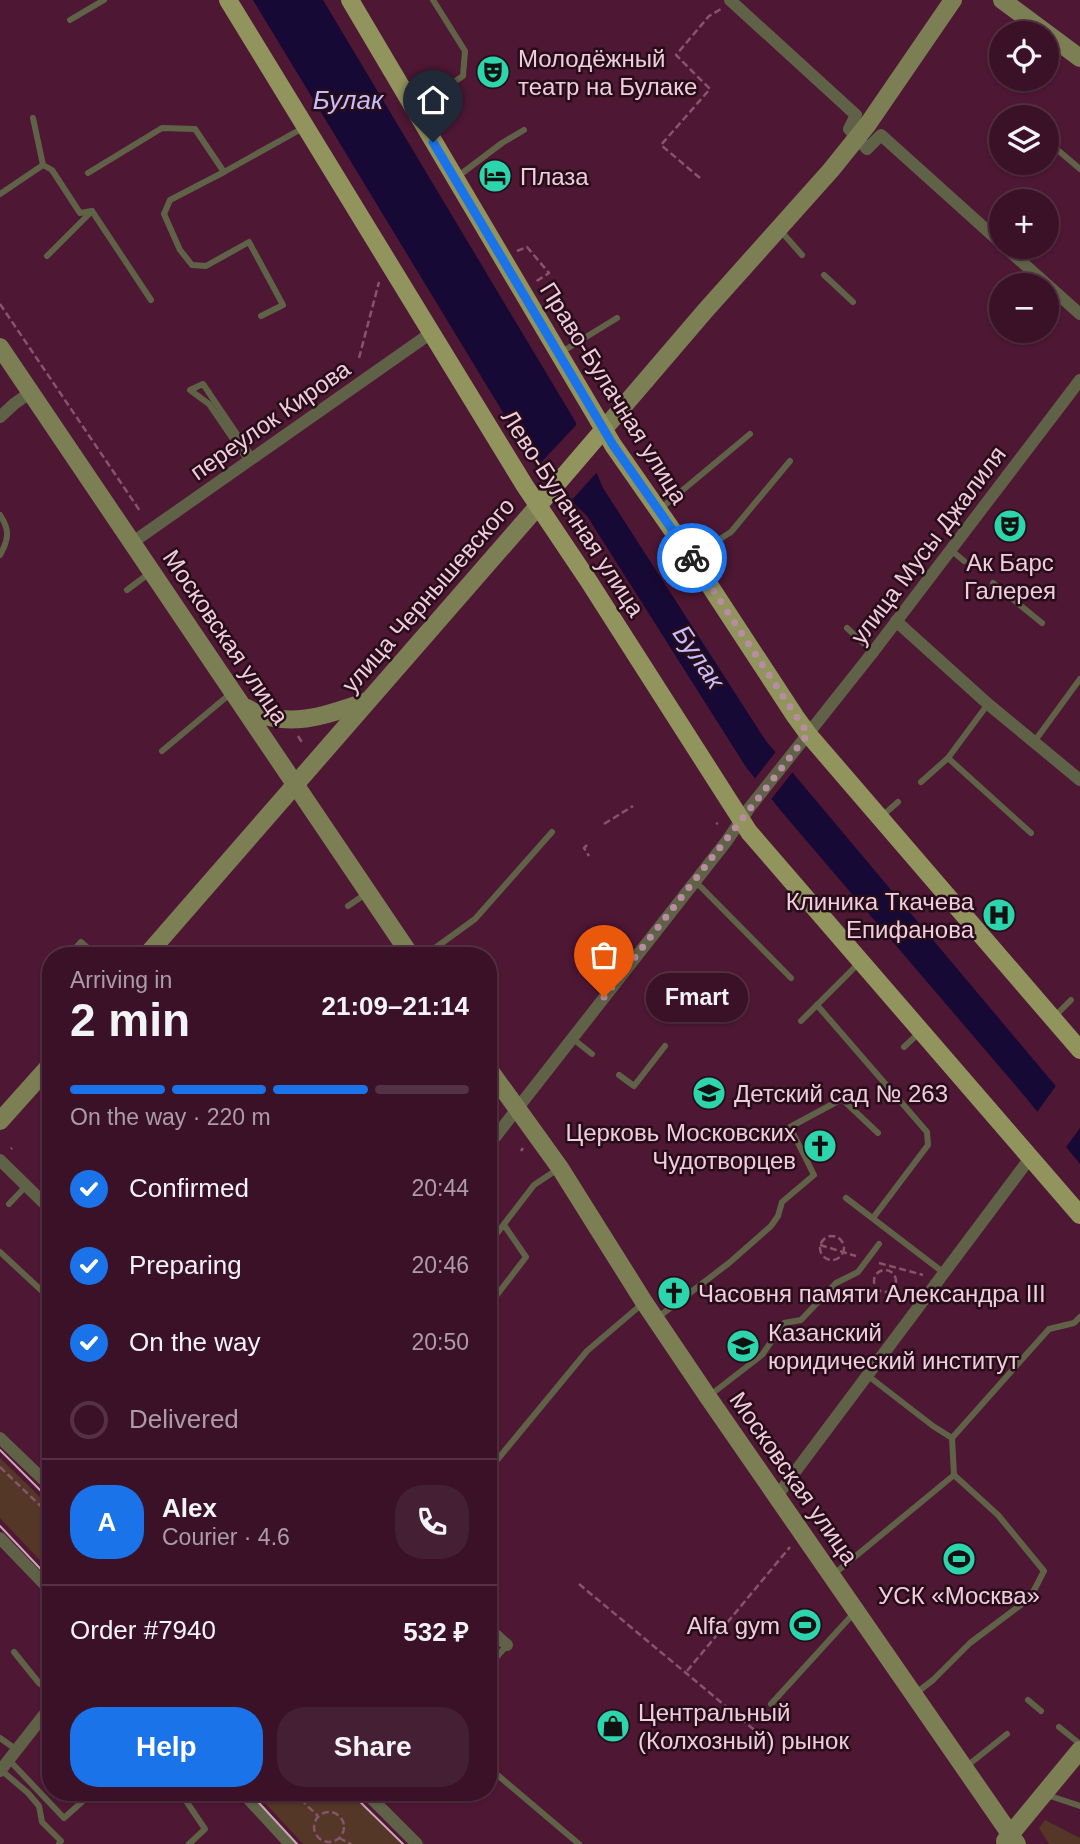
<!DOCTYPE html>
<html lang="en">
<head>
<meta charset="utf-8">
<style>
  :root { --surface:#3a1127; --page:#451f33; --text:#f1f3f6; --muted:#ab9da7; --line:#543144; --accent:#1a73e8 }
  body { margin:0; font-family:Arial,sans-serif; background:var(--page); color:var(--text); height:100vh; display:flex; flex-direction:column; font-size:26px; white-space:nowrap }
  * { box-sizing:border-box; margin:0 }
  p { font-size:23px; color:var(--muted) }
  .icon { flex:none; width:38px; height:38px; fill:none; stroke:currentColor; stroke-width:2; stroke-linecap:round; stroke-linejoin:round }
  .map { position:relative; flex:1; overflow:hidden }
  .details { position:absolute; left:42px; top:947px; width:455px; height:854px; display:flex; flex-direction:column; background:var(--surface); border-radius:28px; box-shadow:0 2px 5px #0004,0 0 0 2px var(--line) }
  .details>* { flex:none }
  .fabs { position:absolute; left:989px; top:21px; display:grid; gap:14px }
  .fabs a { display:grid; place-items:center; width:70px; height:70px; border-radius:50%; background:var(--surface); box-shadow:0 2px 5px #0004,0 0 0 2px var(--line); font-size:35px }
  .pin { position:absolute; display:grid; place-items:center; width:60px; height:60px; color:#fff; margin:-72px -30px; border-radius:50% 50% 50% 0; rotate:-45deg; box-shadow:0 0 7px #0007 }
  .pin .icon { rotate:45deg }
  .courier { position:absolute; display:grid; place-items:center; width:70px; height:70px; margin:-35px; border:5px solid #1a73e8; border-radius:50%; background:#fff; color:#222; box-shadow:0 2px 9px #0007 }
  .bubble { position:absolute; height:49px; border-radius:24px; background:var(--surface); box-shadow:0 2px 5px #0004,0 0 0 2px var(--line); font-size:23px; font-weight:800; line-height:49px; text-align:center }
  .overview em { font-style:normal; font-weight:800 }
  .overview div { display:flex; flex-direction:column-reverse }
  .overview { display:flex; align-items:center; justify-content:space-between; height:119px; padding:0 28px }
  h1 { font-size:46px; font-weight:800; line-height:52px }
  .bar { display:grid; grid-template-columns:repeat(4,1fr); gap:10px 7px; align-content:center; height:84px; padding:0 28px }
  .bar i { height:9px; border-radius:5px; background:var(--line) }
  .bar .current { background:var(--accent) }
  .bar p { grid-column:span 4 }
  .line { display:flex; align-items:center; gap:18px; padding:0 28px; border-top:2px solid var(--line) }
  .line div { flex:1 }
  .round { display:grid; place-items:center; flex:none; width:74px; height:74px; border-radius:28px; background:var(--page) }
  ol { padding:0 28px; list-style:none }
  li { display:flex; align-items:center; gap:21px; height:77px }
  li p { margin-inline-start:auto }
  li .icon { padding:7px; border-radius:50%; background:var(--accent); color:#fff; stroke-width:4 }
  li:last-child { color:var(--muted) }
  li i { width:38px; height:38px; border:4px solid var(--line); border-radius:50% }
  .primary-button { display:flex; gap:14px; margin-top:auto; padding:14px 28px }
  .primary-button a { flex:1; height:80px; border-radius:28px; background:var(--accent); color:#fff; font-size:28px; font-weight:800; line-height:80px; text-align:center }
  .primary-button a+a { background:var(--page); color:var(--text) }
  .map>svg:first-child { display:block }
  .green { fill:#543726 }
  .water { fill:#170935 }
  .pier { fill:#4e1734 }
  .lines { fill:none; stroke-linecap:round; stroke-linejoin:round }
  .path { stroke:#86556d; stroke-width:2.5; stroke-dasharray:7 3.5; stroke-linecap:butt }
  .lane { stroke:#606248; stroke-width:6 }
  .street { stroke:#606248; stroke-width:12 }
  .secondary { stroke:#7c7e54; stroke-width:18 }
  .primary { stroke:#91945d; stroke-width:18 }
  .tram { stroke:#cea6b8; stroke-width:2 }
  .done { stroke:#b88da1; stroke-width:7; stroke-dasharray:0 12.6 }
  .route { stroke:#1a73e8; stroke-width:9 }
  .labels { text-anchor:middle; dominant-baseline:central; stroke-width:5; stroke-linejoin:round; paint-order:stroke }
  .poi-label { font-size:24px; fill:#f1cddc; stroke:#260d19; text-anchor:start }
  .street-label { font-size:24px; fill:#f1cddc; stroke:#260d19 }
  .water-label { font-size:26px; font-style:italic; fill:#c6bdfc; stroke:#260d19 }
</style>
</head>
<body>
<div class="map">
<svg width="1080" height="1844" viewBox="0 0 1080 1844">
  <rect width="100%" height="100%" fill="#4e1734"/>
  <!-- green -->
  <g class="green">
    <path d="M0,1458L51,1508V1572L0,1518Z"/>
    <path d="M255,1792H349L401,1844H303Z"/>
    <path d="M1045,1820L1080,1838V1844H1049L1039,1828Z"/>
  </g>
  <!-- water -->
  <path class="water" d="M253,0H323L575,421L603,488L766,741L1080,1115V1164L1022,1093L781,811L746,767L587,516L536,467Z"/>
  <!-- pier -->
  <g class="pier">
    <path d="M579,422L599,470L569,503L535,469Z"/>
    <path d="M778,749L795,769L769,802L753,781Z"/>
    <path d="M1058,1083L1080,1110V1128L1064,1150L1035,1115Z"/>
  </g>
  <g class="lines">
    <!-- path -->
    <g class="path">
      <path d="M700,178L661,145L710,89L676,55L709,16L721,9"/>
      <path d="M517,251L527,247L549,273L535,282"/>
      <path d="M0,304L140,511"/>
      <path d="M359,358L379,282"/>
      <path d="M298,736L303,744"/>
      <path d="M716,823L718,824"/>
      <path d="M604,824L633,806"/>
      <path d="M587,845L584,848L589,856"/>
      <path d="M11,1149L12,1148"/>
      <path d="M521,1151L523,1148"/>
      <circle cx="832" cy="1248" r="12"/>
      <path d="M820,1245L856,1256"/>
      <path d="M879,1263L923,1275"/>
      <circle cx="885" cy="1281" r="11"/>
      <path d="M0,1467L51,1516"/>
      <path d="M579,1584L764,1738"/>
      <path d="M687,1671L790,1547"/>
      <path d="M293,1792L318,1816"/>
      <circle cx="329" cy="1827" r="15"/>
      <path d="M339,1838L351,1844"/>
    </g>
    <!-- lane -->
    <g class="lane">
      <path d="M70,20L104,0"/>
      <path d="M1046,61L1061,44"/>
      <path d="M414,105L442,90L463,76L465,51L433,0"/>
      <path d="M1012,110L1020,117"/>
      <path d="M33,118L43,165"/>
      <path d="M1046,140L1080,169"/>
      <path d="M224,172L170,200L164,214L180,250L192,265L206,266L249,242L283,305L261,316"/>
      <path d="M88,173L162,128L195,129L224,172L303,128"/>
      <path d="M457,177L502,143L524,130"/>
      <path d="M0,194L43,165L52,170L80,213L92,211L151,300"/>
      <path d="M780,230L802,255"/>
      <path d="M47,256L92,211"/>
      <path d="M824,275L853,302"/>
      <path d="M560,353L617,318"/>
      <path d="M248,461L209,404L190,390L203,384L253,458"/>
      <path d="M660,509L750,434"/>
      <path d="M0,515C10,530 9,539 0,555"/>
      <path d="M951,550L964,561"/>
      <path d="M692,557L731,532L790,461"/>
      <path d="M993,583L1042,623"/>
      <path d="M127,590L151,572"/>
      <path d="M847,628L873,652"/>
      <path d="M1034,742L1080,679"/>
      <path d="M162,751L230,694"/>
      <path d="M948,758L1031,833"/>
      <path d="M921,782L948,758L988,704"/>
      <path d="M882,816L898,802"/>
      <path d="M695,881L791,978"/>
      <path d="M348,906L367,893"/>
      <path d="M68,956L81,942L97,956"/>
      <path d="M424,956L475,919L552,832"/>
      <path d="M817,1005L927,1132L928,1145L873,1218"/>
      <path d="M1054,1017L1071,1000"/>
      <path d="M801,1021L859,963"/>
      <path d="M572,1038L592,1054"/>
      <path d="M904,1047L919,1033"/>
      <path d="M619,1075L634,1086L665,1046"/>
      <path d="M846,1198L944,1273"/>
      <path d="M9,1204L26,1186"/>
      <path d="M488,1245L534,1185L558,1169"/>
      <path d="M0,1252L41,1290"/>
      <path d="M488,1297L493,1300L526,1257L504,1225"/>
      <path d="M657,1318L729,1263L771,1226L778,1216L782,1202L814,1175L790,1127L842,1099L878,1133"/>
      <path d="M867,1375L933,1426L952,1438"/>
      <path d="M709,1396L762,1355L784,1323L801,1320L836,1283L858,1272L879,1244"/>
      <path d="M488,1471L587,1351L642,1304"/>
      <path d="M834,1574L954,1475"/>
      <path d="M14,1652L39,1683L51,1692"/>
      <path d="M488,1667L507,1645"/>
      <path d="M916,1693L933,1680L970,1643L1030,1598L1044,1571L998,1515L954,1475L952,1438L1049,1329L1074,1323L1080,1317"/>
      <path d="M1028,1700L1041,1711"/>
      <path d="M771,1704L854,1613"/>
      <path d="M1059,1727L1080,1744"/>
      <path d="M0,1738L17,1750"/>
      <path d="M9,1760L64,1818L93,1792"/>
      <path d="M967,1766L1007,1734"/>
      <path d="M488,1767L579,1844"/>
      <path d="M1,1770L28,1793L39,1806L42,1822L61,1841L59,1844"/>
      <path d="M180,1792L205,1829L189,1844"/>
      <path d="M1047,1795L1080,1806"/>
    </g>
    <!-- street -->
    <g class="street">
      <path d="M730,0L856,115L849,129L867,149L881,135L1001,243"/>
      <path d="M1005,247L1080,314"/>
      <path d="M0,417L14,404L31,392"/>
      <path d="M133,542L431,333"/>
      <path d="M896,621L988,704L1080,780"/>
      <path d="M488,1146L726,842L750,807L873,652L1080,380"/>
      <path d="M0,1160L51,1210"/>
      <path d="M0,1438L51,1487"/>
      <path d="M777,1496L1030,1158"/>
      <path d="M0,1538L51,1591"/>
      <path d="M488,1628L507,1645"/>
      <path d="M0,1771L51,1706"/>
      <path d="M242,1792L290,1844"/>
      <path d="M365,1792L417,1844"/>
    </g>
    <!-- secondary -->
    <g class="secondary">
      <path d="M1002,0L1080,58"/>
      <path d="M0,347L411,956"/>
      <path d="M604,429L705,311L831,170L868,124L953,0"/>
      <path d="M247,708C285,731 328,715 367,701"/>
      <path d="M146,956L538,506"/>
      <path d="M488,1068L560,1168L644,1302L708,1397L1017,1844"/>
      <path d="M0,1121L51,1064"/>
      <path d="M1005,1841L1080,1750"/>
    </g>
    <!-- primary -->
    <g class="primary">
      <path d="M228,0L525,486L588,580L749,832L1080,1215"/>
      <path d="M350,0L613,445L691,557L795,716L808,734L1080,1050"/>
      <path d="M538,506L604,429"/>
    </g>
    <!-- tram -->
    <g class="tram">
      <path d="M0,1450L51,1501"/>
      <path d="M0,1526L51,1580"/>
      <path d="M249,1792L297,1844"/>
      <path d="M350,1792L403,1844"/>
    </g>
  </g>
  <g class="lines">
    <!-- done -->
    <path class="done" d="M604,997L808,734L692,558"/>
    <!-- route -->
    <path class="route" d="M433,142L613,445L692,558"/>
  </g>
  <!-- icons -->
  <defs>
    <symbol id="theatre-disc" viewBox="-11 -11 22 22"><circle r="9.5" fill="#2cd5ab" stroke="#260d19"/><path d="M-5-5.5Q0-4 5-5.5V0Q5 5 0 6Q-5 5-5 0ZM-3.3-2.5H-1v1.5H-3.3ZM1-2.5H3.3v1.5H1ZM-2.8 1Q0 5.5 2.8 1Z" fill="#111"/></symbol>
    <symbol id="hotel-disc" viewBox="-11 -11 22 22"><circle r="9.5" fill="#2cd5ab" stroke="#260d19"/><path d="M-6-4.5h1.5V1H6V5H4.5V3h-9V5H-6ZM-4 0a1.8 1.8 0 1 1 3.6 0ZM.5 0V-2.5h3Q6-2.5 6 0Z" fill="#111"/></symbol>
    <symbol id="hospital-disc" viewBox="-11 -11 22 22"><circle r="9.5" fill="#2cd5ab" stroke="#260d19"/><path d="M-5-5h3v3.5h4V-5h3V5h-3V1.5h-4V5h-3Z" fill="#111"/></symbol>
    <symbol id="school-disc" viewBox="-11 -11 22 22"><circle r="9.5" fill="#2cd5ab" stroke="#260d19"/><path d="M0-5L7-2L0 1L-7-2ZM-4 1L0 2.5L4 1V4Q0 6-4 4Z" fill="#111"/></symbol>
    <symbol id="church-disc" viewBox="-11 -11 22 22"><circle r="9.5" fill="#2cd5ab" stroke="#260d19"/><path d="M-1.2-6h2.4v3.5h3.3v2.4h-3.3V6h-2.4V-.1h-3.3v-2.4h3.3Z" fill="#111"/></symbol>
    <symbol id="university-disc" viewBox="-11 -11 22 22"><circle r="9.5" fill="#2cd5ab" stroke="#260d19"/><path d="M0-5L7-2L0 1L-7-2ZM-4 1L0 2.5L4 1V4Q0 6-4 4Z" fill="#111"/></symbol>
    <symbol id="stadium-disc" viewBox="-11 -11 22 22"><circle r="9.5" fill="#2cd5ab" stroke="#260d19"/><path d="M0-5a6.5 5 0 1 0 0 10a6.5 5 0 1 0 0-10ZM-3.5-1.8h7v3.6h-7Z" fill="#111"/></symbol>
    <symbol id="shop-disc" viewBox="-11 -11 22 22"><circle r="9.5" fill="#2cd5ab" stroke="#260d19"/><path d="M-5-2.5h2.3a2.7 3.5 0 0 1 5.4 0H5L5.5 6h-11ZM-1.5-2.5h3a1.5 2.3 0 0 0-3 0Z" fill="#111"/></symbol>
  </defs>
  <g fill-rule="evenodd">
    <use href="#theatre-disc" x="474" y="53" width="38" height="38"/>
    <use href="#hotel-disc" x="476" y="157" width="38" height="38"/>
    <use href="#theatre-disc" x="991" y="507" width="38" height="38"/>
    <use href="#hospital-disc" x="980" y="896" width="38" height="38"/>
    <use href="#school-disc" x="690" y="1074" width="38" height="38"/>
    <use href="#church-disc" x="801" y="1127" width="38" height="38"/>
    <use href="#church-disc" x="655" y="1274" width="38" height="38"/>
    <use href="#university-disc" x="724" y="1327" width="38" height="38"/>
    <use href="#stadium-disc" x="940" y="1540" width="38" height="38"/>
    <use href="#stadium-disc" x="786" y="1606" width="38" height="38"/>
    <use href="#shop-disc" x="594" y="1707" width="38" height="38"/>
  </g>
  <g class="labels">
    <!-- poi labels -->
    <g class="poi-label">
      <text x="518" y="58">Молодёжный<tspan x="518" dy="28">театр на Булаке</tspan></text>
      <text x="520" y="176">Плаза</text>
      <text x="1010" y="562" text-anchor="middle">Ак Барс<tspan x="1010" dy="28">Галерея</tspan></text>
      <text x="974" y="901" text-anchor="end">Клиника Ткачева<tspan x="974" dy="28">Епифанова</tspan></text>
      <text x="734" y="1093">Детский сад № 263</text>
      <text x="796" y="1132" text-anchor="end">Церковь Московских<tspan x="796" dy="28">Чудотворцев</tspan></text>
      <text x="698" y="1293">Часовня памяти Александра III</text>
      <text x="768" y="1332">Казанский<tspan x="768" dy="28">юридический институт</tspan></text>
      <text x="959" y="1595" text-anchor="middle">УСК «Москва»</text>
      <text x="780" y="1625" text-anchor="end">Alfa gym</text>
      <text x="638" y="1712">Центральный<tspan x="638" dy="28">(Колхозный) рынок</tspan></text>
    </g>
    <!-- street labels -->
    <g class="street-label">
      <text transform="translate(614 393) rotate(58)">Право-Булачная улица</text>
      <text transform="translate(270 420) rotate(-35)">переулок Кирова</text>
      <text transform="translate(573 513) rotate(57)">Лево-Булачная улица</text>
      <text transform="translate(928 545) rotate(-53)">улица Мусы Джалиля</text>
      <text transform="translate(428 595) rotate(-49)">улица Чернышевского</text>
      <text transform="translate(226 637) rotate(56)">Московская улица</text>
      <text transform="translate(794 1478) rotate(55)">Московская улица</text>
    </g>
    <!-- water labels -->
    <g class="water-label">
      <text x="348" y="100">Булак</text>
      <text transform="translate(699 657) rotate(56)">Булак</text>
    </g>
  </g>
</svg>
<div class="fabs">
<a><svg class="icon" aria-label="locate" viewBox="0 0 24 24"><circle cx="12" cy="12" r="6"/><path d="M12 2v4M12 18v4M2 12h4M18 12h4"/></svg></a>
<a><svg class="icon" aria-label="layers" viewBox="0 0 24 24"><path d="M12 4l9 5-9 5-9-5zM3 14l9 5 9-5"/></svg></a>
<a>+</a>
<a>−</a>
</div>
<div class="pin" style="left:604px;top:997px;background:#ea580c"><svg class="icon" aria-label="bag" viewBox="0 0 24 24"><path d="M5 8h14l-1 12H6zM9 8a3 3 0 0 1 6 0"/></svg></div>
<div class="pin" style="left:433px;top:142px;background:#1f2937"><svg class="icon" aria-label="home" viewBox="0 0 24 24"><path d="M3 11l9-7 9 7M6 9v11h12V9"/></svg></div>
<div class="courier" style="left:692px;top:558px"><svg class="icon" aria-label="bike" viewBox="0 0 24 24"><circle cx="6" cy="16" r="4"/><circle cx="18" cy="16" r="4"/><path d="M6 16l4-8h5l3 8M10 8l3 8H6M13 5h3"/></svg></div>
<div class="bubble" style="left:646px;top:973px;width:102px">Fmart</div>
<section class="details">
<div class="overview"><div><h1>2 min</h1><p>Arriving in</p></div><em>21:09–21:14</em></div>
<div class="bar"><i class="current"></i><i class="current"></i><i class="current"></i><i></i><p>On the way · 220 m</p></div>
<ol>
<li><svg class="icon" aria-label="check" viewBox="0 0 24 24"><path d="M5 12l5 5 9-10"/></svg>Confirmed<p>20:44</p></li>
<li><svg class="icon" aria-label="check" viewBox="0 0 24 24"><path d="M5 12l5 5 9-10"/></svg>Preparing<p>20:46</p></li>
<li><svg class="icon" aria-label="check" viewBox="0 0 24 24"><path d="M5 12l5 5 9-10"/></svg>On the way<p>20:50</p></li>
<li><i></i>Delivered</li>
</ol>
<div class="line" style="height:126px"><b class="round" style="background:var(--accent);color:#fff">A</b><div><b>Alex</b><p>Courier · 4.6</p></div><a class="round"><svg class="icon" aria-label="phone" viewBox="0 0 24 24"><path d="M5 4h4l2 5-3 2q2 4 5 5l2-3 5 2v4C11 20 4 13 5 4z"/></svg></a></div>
<div class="line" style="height:91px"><div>Order #7940</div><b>532 ₽</b></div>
<div class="primary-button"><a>Help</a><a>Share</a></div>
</section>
</div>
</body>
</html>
